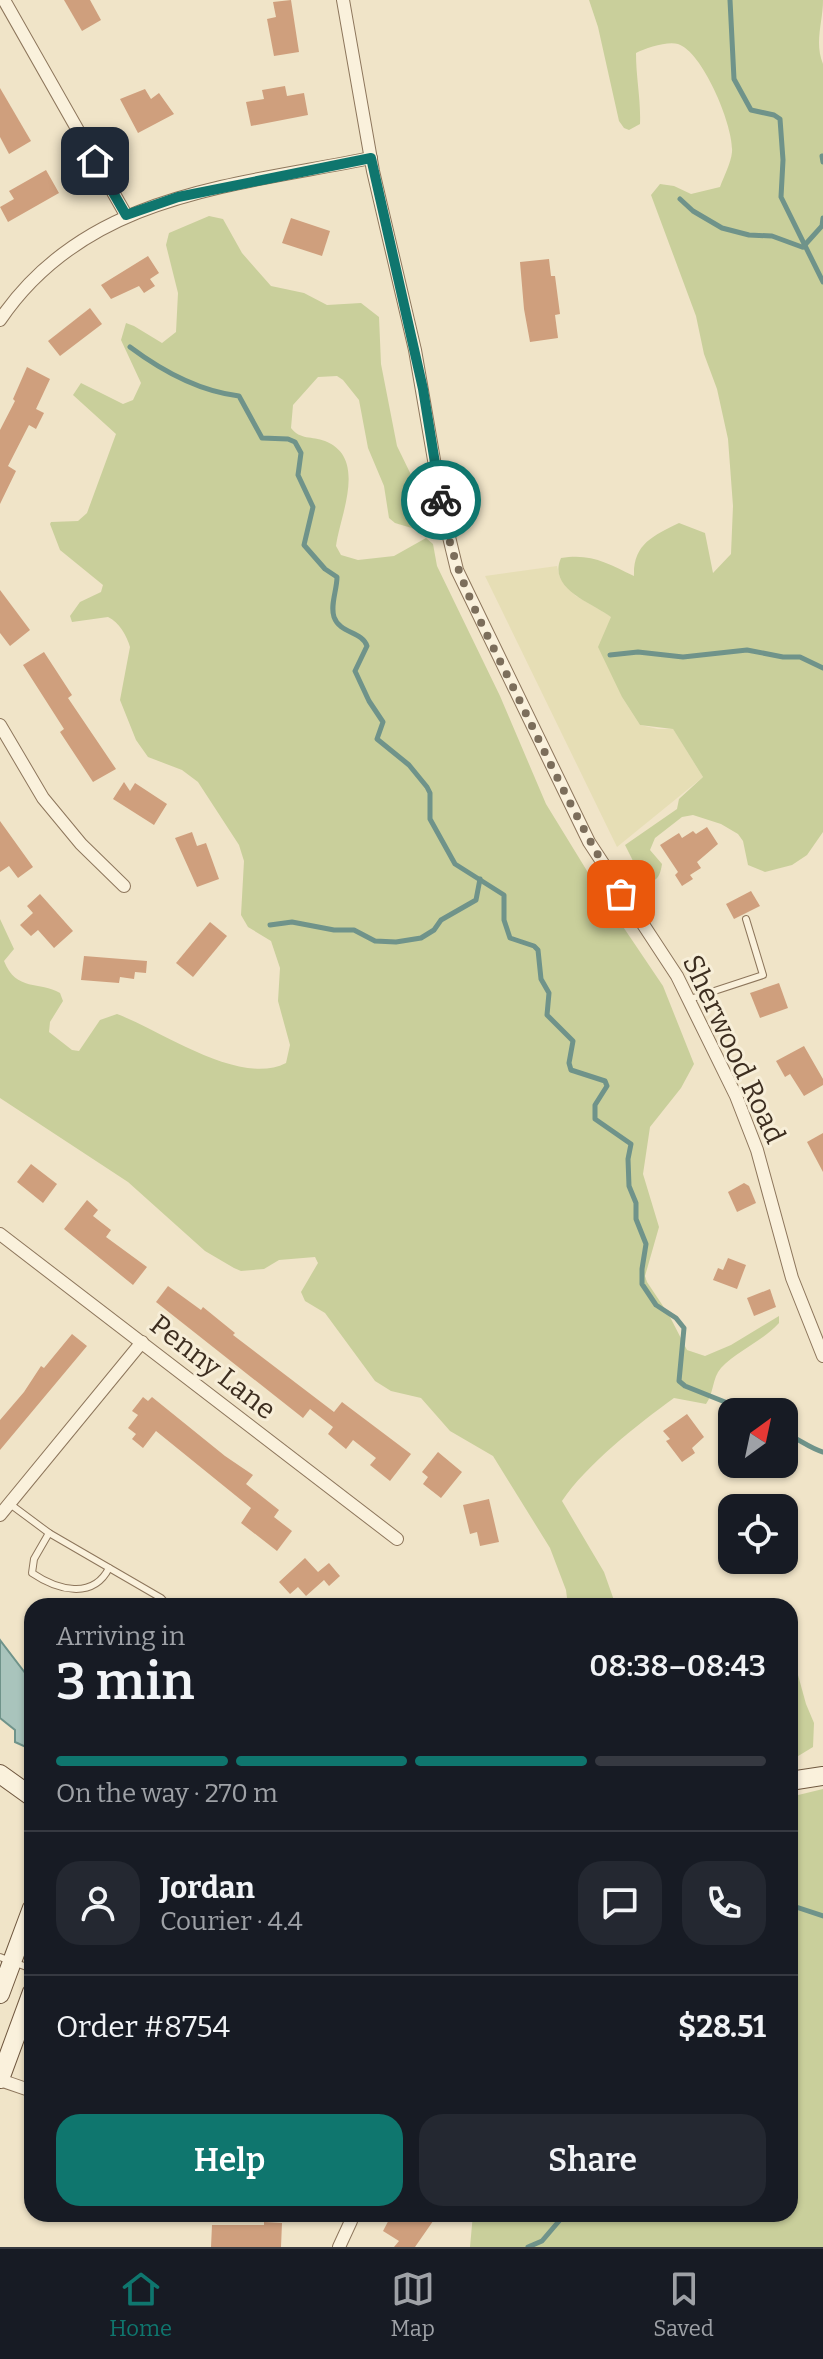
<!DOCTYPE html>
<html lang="en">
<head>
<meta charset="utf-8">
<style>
  :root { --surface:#171b24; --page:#242831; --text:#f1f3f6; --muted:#9ea1a6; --line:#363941; --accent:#0f766e }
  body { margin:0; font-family:Bitter,serif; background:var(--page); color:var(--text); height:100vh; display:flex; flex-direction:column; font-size:30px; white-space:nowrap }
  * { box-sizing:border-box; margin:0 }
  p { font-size:26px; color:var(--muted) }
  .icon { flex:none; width:44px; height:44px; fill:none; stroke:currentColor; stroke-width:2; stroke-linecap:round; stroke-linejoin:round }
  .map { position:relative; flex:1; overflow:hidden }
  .panel { position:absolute; left:24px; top:1598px; width:774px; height:624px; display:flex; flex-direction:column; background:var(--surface); border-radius:24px; box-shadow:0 2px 6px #0004 }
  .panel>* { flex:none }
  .needle { width:52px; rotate:33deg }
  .fabs { position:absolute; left:718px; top:1398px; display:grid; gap:16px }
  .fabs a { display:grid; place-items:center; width:80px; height:80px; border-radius:16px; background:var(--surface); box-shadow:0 2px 6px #0004; font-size:40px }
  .pin { position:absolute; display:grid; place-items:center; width:68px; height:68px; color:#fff; margin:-34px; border-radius:16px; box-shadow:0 4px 12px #0006 }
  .courier { position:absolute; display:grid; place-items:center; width:80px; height:80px; margin:-40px; border:6px solid #0f766e; border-radius:50%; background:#fff; color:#222; box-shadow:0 2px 10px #0007 }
  .headline em { font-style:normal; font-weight:600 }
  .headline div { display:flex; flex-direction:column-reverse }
  .headline { display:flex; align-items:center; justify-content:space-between; height:136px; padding:0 32px }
  h1 { font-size:52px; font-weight:600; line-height:60px }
  .bar { display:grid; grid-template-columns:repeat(4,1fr); gap:12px 8px; align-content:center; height:96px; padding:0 32px }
  .bar i { height:10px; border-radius:6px; background:var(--line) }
  .bar .on { background:var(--accent) }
  .bar p { grid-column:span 4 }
  .line { display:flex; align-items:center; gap:20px; padding:0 32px; border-top:2px solid var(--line) }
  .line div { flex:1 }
  .round { display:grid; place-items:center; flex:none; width:84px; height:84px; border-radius:24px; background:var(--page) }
  .primary-button { display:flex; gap:16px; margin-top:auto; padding:16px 32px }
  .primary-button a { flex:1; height:92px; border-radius:24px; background:var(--accent); color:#fff; font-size:32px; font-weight:600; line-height:92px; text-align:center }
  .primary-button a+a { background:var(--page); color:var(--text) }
  .tab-bar { display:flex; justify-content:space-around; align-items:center; height:112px; border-top:2px solid var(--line); background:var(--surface); font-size:22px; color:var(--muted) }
  .tab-bar a { display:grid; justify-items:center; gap:4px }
  .tab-bar .on { color:var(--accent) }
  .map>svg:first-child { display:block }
  .farmland { fill:#e6deb5 }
  .green { fill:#c9cf9b }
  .water { fill:#a9c4bc; stroke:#6f938a; stroke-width:2 }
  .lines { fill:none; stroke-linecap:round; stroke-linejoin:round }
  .stream { stroke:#6f938a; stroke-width:5 }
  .building { fill:#cf9f7d }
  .lane-casing { stroke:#8d765c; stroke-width:8 }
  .street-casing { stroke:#8d765c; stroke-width:14 }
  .secondary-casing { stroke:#6f573f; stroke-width:20 }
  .lane { stroke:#faf1dc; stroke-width:6 }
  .street { stroke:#faf1dc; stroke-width:12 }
  .secondary { stroke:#faf1dc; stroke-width:18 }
  .done { stroke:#7c6e5b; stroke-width:8; stroke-dasharray:0 14.4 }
  .route { stroke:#0f766e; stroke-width:10 }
  .labels { text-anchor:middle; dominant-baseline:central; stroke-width:6; stroke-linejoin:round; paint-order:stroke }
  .street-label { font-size:28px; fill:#3d2e20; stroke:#f7eed8 }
</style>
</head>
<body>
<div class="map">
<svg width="823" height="2247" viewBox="0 0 823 2247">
  <rect width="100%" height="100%" fill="#f0e4c8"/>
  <!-- farmland -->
  <path class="farmland" d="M557,566L560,578L576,596L612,617L622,697L640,725L658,729H673L703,777L617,847L485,576Z"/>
  <!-- green -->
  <g class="green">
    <path d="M589,0H823C823,22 814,42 823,64V832L807,855L792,865L765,872L748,865L743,841L738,834L721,824L693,815L682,817L655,838L650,850L662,864C660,876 658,881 646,883L642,879L625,845L677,809L679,799L703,777L673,729L640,725L622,697L598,647L611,617C593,603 547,589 561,558C591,553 607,563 634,576C633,544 653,536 679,523L705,533L713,573L731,554L733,506L728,439L717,389L704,354L696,316L651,195L660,184L674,186L691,194L720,187C724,176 731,163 732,152C734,127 703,52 678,44C667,41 646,48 636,53C636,78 641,100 640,124L629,130L624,128L619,121L598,27Z"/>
    <path d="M209,216L223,219L242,253L271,286L304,293L327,305L361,303L379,317L381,364L397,446L415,483L424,515L415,529L395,523L389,518L384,486L368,448L359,400L343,380L337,376L318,377L293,405L291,428C300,440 312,436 325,441C368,458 340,515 336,546L341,555L358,560L394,556L426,538L433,544L437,566L500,696L546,804L603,897L663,986L694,1064L681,1088L650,1127L643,1174L659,1227L645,1276L647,1282L669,1315L687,1350L705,1356L731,1345L779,1316V1323C763,1341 738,1350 721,1368C712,1378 714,1393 706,1404L674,1398C638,1424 586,1465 562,1501L604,1572L616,1606H568L566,1590L550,1548L493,1456L450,1431L421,1398L391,1391L375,1381L325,1313L305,1301L301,1292L318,1263L315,1257L279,1260L264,1269L241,1271L234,1268L205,1251L128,1182L0,1098V919L14,949L4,961C16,992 40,981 60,993L63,1001L50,1022L49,1032L72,1050L79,1051L100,1020L117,1014C160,1030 240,1087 286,1063L290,1045L278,1001L280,968L271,941L248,927L241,915L244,861L239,845L198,782L182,770L148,757L136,740L120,700L130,647C127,636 119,622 108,617L72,622L70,616L80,602L101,592L103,585L60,550L50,524L51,522L78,521L87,513L116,434L73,395L81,383L123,404L133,400L141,383L121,340L126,323L134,326L162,343L176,332L178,293L166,245L169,233Z"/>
    <path d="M790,1646L806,1704L814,1723L813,1747L790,1761Z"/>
    <path d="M823,1789V2247H470L473,2214H790V1797Z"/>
  </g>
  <!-- water -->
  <path class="water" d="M0,1640L32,1682V1746L28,1748L15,1742V1730L0,1718Z"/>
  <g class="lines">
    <!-- stream -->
    <g class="stream">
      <path d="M730,0L734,79L751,110L774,115L780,119L783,160L781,197L823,282"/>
      <path d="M822,156L823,162"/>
      <path d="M680,199L693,211L722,228L749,235L772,236L802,247"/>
      <path d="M803,247L822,226L823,218"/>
      <path d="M130,347C162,371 198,391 239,396L262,438L288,439L295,442L301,453L298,475L313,507L304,545L325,569L337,577C337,590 330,605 334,617C340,634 362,631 367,646L355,671L369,701L383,722L377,739L409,765L427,787L430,793V819L455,864L504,895V920L510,938L534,946L538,950L541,979L549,993L547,1015L573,1041L569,1063L571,1070L605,1081L607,1086L595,1105V1119L631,1144L628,1159L629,1186L636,1203V1219L646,1244L642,1269V1284L656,1305L676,1318L684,1328L679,1381L685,1386L750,1412"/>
      <path d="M610,655L638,652L683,657L747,650L783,657H800L823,668"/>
      <path d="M270,925L292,922L334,930H354L375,941L396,942L421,938L434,930L441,920L476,900L480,879"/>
      <path d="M784,1433C798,1438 809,1448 823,1452"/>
      <path d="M790,1905L823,1916"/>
      <path d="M528,2247L542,2241L565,2214"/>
    </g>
  </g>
  <!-- building -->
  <g class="building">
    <path d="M64,0H90L101,20L82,31Z"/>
    <path d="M291,0L299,52L274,56L267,19L276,17L273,2Z"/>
    <path d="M285,86L287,96L304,93L308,115L251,126L246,102L264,99L262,90Z"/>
    <path d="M0,88L31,141L9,154L0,137Z"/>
    <path d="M145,89L151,99L159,93L174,114L138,133L120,99Z"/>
    <path d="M46,170L59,193L8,222L0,207L14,199L9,191Z"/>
    <path d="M291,218L330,231L322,256L282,243Z"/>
    <path d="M148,256L159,273L150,279L155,286L144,293L139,286L111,299L101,285Z"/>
    <path d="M549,259L551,276H555L560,314L555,315L558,338L530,342L524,309L520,262Z"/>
    <path d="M90,308L102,324L60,356L48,341Z"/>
    <path d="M27,367L50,379L36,409L44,413L36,429L29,425L8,466L16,471L0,504V430L15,401L13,399Z"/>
    <path d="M0,590L30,630L10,646L0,633Z"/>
    <path d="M44,652L72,695L68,698L116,769L93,782L60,732L64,729L23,665Z"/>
    <path d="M124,782L130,791L135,783L167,804L154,825L113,799Z"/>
    <path d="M0,821L33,867L18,878L9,866L0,872Z"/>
    <path d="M707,827L718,844L697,862L701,868L690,875L693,879L682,886L675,875L678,872L660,845L679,833L682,838L693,831L696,834Z"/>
    <path d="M192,832L197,846L206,843L219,879L197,887L175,838Z"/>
    <path d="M751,891L760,906L734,919L726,904Z"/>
    <path d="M40,894L73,931L54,948L38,930L31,936L20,925L33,913L27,906Z"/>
    <path d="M210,922L227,936L193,977L176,963Z"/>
    <path d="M84,956L147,961L146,973L135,972L134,979L120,977L119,983L81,980Z"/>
    <path d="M779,983L788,1008L760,1018L750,993Z"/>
    <path d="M804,1046L823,1079V1085L804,1096L790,1074L785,1077L776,1061Z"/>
    <path d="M823,1133V1172L807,1142Z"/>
    <path d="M31,1164L57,1184L43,1203L17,1182Z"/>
    <path d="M744,1183L749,1186L756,1203L737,1212L728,1192Z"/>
    <path d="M87,1200L98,1210L93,1216L111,1230L106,1237L147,1267L133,1285L64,1229Z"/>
    <path d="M728,1258L746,1265L737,1289L713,1280L718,1268L723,1270Z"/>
    <path d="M168,1286L201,1310L203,1307L235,1333L233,1335L334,1412L342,1402L411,1454L390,1481L370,1465L376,1458L353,1440L346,1449L328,1434L333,1427L310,1409L303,1418L156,1302Z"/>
    <path d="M770,1289L776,1307L754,1316L747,1298Z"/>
    <path d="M72,1334L87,1346L0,1450V1420L24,1392L41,1366L44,1368Z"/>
    <path d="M143,1397L148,1401L152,1397L225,1456L253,1475L246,1484L279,1510L274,1517L292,1531L277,1551L241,1523L251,1508L156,1431L143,1448L132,1439L136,1434L128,1428L138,1415L132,1411Z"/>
    <path d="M687,1414L704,1437L692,1448L695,1453L682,1462L666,1441L670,1439L663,1431Z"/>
    <path d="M438,1452L462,1472L441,1498L423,1484L428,1477L422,1472Z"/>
    <path d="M489,1499L499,1542L480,1546L477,1532L470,1534L463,1505Z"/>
    <path d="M305,1558L318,1572L329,1563L340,1576L329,1586L324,1580L306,1596L298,1587L290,1594L279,1582Z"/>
    <path d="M392,2214H438L415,2247H394L399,2241L383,2231Z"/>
    <path d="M264,2222L282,2223L281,2247H211L212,2225H264Z"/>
  </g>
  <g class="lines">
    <defs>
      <g id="lane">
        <path d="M690,999L763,975L746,919"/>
        <path d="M10,1504L49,1533L161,1598L168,1606"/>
        <path d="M49,1533L34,1559L32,1573C57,1590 93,1600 109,1568"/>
        <path d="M0,1957L32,1969"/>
      </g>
      <g id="street">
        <path d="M4,0L126,215"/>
        <path d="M343,0L373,171L415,350L443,512L457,570L589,842L677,976L736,1096L757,1150L792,1278L823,1356"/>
        <path d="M0,320C86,193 234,186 371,158"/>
        <path d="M0,725L43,798L81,844L124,886"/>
        <path d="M0,1234L397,1539"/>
        <path d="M0,1515L142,1342"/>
        <path d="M0,2080L32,2091"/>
        <path d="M339,2247L351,2221V2214"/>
      </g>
      <g id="secondary">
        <path d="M0,1774L32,1797"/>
        <path d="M790,1781L823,1776"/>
        <path d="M0,1994L32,1908"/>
        <path d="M0,2079L32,1992"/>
      </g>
    </defs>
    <!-- lane casing -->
    <use href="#lane" class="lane-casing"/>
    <!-- street casing -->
    <use href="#street" class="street-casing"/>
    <!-- secondary casing -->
    <use href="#secondary" class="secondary-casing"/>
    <!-- lane -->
    <use href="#lane" class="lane"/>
    <!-- street -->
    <use href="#street" class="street"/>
    <!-- secondary -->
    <use href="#secondary" class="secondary"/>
  </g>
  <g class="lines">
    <!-- done -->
    <path class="done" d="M441,500C451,571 485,630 516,693C549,761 581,829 621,894"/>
    <!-- route -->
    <path class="route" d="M95,161L126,215L178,197L371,158L423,389L441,500"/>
  </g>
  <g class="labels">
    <!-- street labels -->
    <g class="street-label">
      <text transform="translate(734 1049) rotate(65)">Sherwood Road</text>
      <text transform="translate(213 1367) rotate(38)">Penny Lane</text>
    </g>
  </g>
</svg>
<div class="fabs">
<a><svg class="needle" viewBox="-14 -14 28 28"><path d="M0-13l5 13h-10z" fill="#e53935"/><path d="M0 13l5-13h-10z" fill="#9ea1a6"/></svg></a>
<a><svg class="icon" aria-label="locate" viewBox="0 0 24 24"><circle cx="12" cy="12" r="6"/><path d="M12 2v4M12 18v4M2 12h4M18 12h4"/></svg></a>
</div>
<div class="pin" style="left:621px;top:894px;background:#ea580c"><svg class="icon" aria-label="bag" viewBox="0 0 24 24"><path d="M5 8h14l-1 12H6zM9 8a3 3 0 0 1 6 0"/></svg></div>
<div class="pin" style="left:95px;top:161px;background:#1f2937"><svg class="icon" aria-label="home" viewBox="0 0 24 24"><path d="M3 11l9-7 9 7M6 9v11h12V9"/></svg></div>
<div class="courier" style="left:441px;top:500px"><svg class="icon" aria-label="bike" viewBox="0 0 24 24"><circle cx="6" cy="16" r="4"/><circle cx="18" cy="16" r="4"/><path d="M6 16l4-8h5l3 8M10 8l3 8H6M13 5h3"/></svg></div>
<section class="panel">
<div class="headline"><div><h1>3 min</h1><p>Arriving in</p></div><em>08:38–08:43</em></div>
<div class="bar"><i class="on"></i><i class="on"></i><i class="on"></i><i></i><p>On the way · 270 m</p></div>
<div class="line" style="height:144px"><a class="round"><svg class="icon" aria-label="person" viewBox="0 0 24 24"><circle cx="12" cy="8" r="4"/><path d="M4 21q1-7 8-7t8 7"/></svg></a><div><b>Jordan</b><p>Courier · 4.4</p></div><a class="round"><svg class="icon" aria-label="chat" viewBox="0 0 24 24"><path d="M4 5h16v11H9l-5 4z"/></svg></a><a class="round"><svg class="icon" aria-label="phone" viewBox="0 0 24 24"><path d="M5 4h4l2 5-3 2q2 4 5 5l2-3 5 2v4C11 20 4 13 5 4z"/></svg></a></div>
<div class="line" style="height:104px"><div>Order #8754</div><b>$28.51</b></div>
<div class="primary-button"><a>Help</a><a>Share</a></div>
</section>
</div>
<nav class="tab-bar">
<a class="on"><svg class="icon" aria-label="home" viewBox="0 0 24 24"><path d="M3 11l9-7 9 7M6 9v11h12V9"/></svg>Home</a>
<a><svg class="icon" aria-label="map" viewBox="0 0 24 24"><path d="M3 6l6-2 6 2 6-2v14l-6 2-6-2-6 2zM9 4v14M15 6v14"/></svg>Map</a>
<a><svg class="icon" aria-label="saved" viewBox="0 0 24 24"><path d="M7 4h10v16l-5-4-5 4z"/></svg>Saved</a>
</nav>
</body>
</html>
